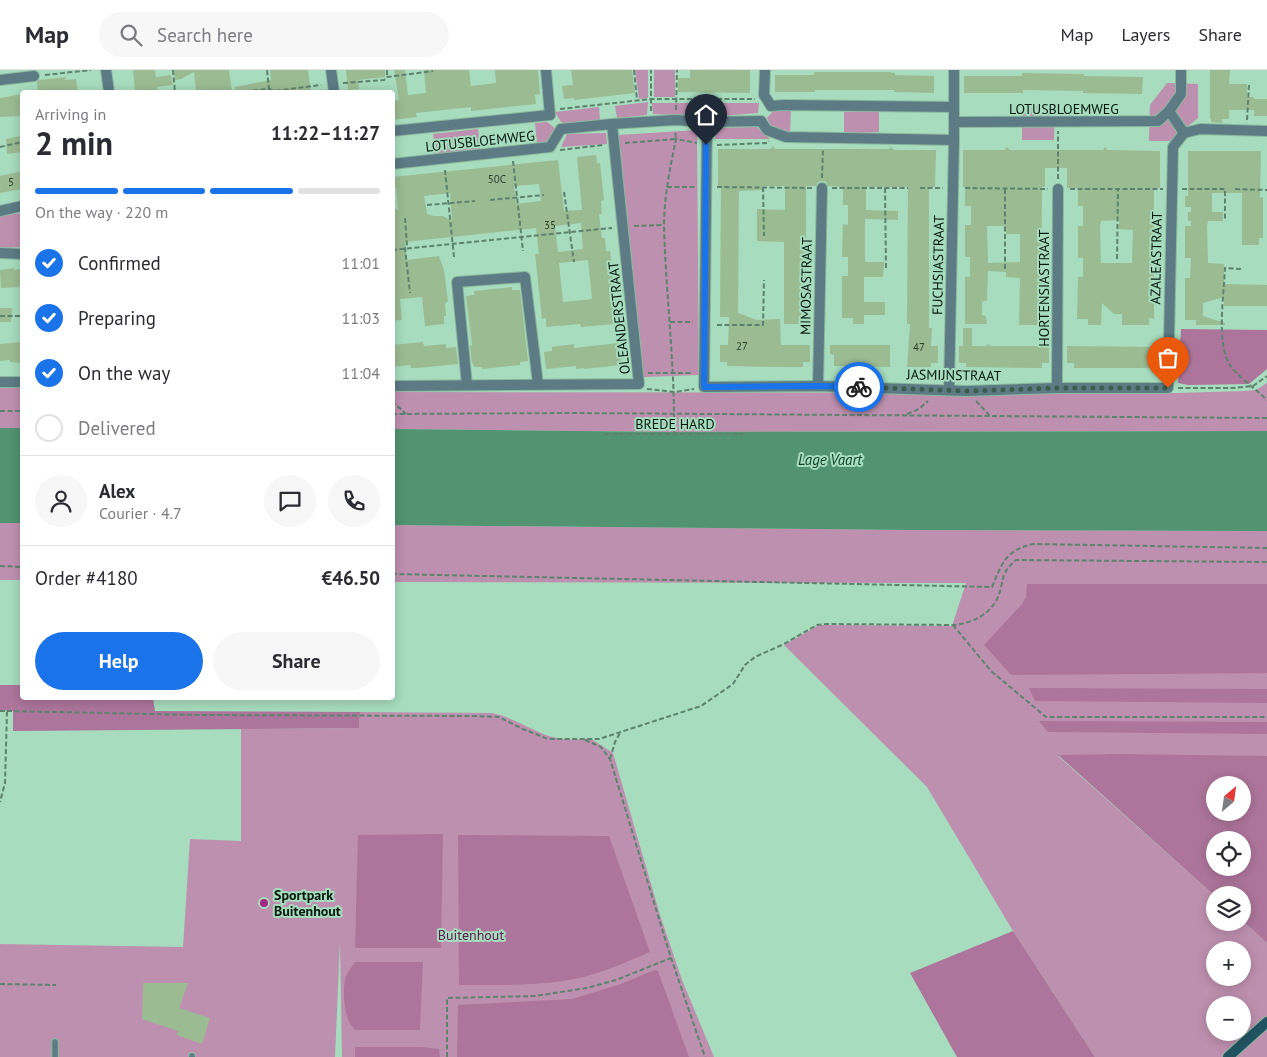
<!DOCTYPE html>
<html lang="en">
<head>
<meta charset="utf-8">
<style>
  :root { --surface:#fff; --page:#f7f7f7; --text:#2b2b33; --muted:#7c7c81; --line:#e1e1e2; --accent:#1a73e8 }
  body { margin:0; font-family:"PT Sans",sans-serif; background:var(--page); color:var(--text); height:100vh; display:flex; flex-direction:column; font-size:19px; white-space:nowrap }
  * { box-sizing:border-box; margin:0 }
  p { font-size:16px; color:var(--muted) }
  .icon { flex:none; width:28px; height:28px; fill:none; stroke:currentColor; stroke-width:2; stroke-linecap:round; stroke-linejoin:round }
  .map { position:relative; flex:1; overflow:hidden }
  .side { position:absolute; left:20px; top:20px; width:375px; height:610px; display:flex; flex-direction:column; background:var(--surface); border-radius:5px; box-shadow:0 2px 12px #0003 }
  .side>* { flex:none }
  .needle { width:32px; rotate:29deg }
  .buttons { position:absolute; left:1206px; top:706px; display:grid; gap:10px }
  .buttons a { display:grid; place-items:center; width:45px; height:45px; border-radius:50%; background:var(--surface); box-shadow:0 2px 12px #0003; font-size:25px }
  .pin { position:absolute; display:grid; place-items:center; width:42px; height:42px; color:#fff; margin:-51px -21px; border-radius:50% 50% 50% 0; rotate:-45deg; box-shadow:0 0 5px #0007 }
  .pin .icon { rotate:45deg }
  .courier { position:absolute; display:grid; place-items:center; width:50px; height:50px; margin:-25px; border:4px solid #1a73e8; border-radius:50%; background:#fff; color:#222; box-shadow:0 1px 6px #0007 }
  .head em { font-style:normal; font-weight:700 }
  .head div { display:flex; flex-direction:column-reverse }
  .head { display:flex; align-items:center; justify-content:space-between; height:85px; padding:0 15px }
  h1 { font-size:32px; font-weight:700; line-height:38px }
  .bar { display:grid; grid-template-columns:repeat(4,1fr); gap:8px 5px; align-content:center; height:60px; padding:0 15px }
  .bar i { height:6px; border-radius:4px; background:var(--line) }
  .bar .current { background:var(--accent) }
  .bar p { grid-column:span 4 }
  .line { display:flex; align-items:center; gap:12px; padding:0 15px; border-top:1px solid var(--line) }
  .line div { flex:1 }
  .round { display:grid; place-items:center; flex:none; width:52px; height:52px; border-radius:26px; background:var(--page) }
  ol { padding:0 15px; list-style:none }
  li { display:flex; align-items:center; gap:15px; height:55px }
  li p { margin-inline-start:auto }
  li .icon { padding:5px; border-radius:50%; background:var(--accent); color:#fff; stroke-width:4 }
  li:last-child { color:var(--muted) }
  li i { width:28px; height:28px; border:2px solid var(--line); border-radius:50% }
  .primary-button { display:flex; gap:10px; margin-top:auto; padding:10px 15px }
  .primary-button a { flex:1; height:58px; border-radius:30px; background:var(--accent); color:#fff; font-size:20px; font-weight:700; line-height:58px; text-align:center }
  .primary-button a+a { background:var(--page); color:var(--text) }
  header { display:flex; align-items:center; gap:30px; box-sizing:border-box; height:70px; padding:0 25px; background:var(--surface); border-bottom:1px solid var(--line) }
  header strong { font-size:24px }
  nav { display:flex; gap:28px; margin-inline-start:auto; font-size:18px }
  .search { width:350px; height:45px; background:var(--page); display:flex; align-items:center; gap:12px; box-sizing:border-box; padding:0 18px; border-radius:28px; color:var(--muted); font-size:19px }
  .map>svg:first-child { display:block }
  .green { fill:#be90af; fill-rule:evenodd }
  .forest { fill:#ad759b; fill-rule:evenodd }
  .water { fill:#529371 }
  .building { fill:#9bbc93; fill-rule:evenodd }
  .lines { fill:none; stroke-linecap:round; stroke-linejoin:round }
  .lane-casing { stroke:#8ab99e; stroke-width:8 }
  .street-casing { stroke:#8ab99e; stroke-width:12 }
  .secondary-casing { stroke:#8ab99e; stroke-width:12 }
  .path { stroke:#5d836e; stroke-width:2; stroke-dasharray:5 2.5; stroke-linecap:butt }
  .lane { stroke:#5c7b85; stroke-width:5.5 }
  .street { stroke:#5c7b85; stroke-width:10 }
  .secondary { stroke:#215362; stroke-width:10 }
  .done { stroke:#3d5d4c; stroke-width:5; stroke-dasharray:0 9 }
  .route { stroke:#1a73e8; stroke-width:6 }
  .poi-dot { fill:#a12b84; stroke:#a7dcbe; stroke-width:2 }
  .labels { text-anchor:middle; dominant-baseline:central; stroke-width:4; stroke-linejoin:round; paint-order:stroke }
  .number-label { font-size:11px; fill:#2a412f }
  .street-label { font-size:14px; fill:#04180e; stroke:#a7dcbe }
  .poi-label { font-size:14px; font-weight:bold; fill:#04180e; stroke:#a7dcbe; text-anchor:start }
  .park-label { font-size:14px; fill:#5e1b4d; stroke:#a7dcbe }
  .water-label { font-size:15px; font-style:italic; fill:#0f442c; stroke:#a7dcbe }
</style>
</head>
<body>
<header>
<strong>Map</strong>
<div class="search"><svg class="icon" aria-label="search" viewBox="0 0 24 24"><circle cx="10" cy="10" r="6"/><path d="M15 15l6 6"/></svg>Search here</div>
<nav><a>Map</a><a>Layers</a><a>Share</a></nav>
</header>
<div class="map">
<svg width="1267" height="987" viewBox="0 0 1267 987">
  <rect width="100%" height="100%" fill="#a7dcbe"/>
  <!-- green -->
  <g class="green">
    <path d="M635,0H648V28L639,29Z"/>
    <rect x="654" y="0" width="21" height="27"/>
    <path d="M1167,13L1198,14V48L1170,71H1149L1150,35Z"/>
    <path d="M648,32L647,45L617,48L615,36Z"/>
    <path d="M652,33H759L758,43L709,47L653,44Z"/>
    <path d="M1022,36H1055L1054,70H1022Z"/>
    <path d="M599,37L600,50L566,54L561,52L555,42Z"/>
    <path d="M774,40H791L790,63C779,61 771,59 767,48Z"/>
    <path d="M879,41V62L844,64V42Z"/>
    <path d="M547,52L556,59L548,73L537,74L535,53Z"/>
    <path d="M757,57L770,69H715L717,58Z"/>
    <path d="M478,59L480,80L435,85L433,64Z"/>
    <path d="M697,60L699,305L644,307L618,65Z"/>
    <path d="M606,63L607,74L561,77L567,64Z"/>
    <path d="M22,143V177L0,178V146Z"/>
    <path d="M1267,313V361L670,362L393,359V322L1176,323L1245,321L1256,320Z"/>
    <rect x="0" y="318" width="22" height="40"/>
    <rect x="0" y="453" width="22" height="57"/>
    <path d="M393,455L912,460L1267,461V865L1242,825L1072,685L1058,686L1215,826V852H1242L1243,851L1267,873V987H1095L1013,861L927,717L784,575L819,555H825L952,556L966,513L393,512ZM1215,715H1242V742H1215ZM1215,770H1242V798H1215ZM1215,880H1242V908H1215ZM1215,935H1242V962H1215Z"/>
    <path d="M360,642L492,643C531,652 545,676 590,668L613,683L660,845L682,910L714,987H342L340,872L335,987H0V874L183,877L190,769L241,771V659L359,658Z"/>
  </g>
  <!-- forest -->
  <g class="forest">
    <path d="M1181,259L1267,260V299L1249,314L1188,315L1178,313Z"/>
    <path d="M1027,514H1267V603L1011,605L984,575L1022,534L1026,527Z"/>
    <path d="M0,615H22V628H153L155,641L360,642L359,658L13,661V641L0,640Z"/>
    <path d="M1029,618L1267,619V633L1035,631Z"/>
    <path d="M1039,651L1267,652V664L1048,662Z"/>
    <path d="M1118,684L1267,686V873L1243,851L1242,825L1215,826L1058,685ZM1215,715H1242V742H1215ZM1215,770H1242V798H1215Z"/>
    <path d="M443,764L441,878H357L355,877L358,765Z"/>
    <path d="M458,765L609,766L650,882C622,894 593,907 563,911C528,916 493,915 459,915Z"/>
    <path d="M1013,861L1095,987H957L910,903Z"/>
    <path d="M355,892H423L420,960H356C343,952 342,918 346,906C348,901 352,897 355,892Z"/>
    <path d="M654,900L658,901L689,987H457L458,935L572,929L621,914Z"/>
    <path d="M355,977H422L439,979L440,987H355Z"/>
  </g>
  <!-- water -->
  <g class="water">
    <rect x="0" y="358" width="22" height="95"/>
    <path d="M393,359L670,362L1267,361V461L912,460L393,455Z"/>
  </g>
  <!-- building -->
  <g class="building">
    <path d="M133,0H155L156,7L171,5L173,15L157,17L158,22H135Z"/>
    <path d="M174,0H229L232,22H196L194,2L181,9L175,10Z"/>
    <path d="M270,0H308L311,22H235V17L271,10Z"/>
    <path d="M346,0H385V7L358,10L359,19L348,20Z"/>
    <path d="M394,0H405L408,25L426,23L424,0H469L471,16L496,13L495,0H538L540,24L535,25L536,34L471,41V37L416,43L417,47L392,50V31L399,30Z"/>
    <path d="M571,0H632L635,23L574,30V28L564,29L562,16L573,15Z"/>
    <path d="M690,0H750V23L678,22V8H690Z"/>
    <path d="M1210,0H1230L1229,14H1247V27H1254V29H1267V46H1254V40H1229V49H1222V53L1211,52V49H1210Z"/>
    <path d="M814,2H889L895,3V5L934,6V23L894,22V20H815V22H775V5H814Z"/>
    <path d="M1022,3L1084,4V6L1143,7L1142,24L1083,23V21L1023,20V23H964V6H1022Z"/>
    <path d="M66,7L65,10L76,9L78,22H38L37,12L39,10Z"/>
    <path d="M22,24V46L0,47V28Z"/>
    <path d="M20,66L22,82L7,84L6,69Z"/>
    <path d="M773,76L775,79H889L891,77L894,80H936L935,117H929V258H932L931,276H938V293H931V297H907L910,254H907L908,117H866V140L898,141V150L865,149V192H884L883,207H864V232H885V245H864V254H853V248H842V206H848V187H842L843,154L848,155V135H843V117L828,116L826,112L822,111L818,112L816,116H806V254H784V172L757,171V139L785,140V116H762V120L739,121L738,243L757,250L780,249L781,275H810V292H803V297H779L727,296V292H720V275H728L729,247H720L721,116H718V79H770Z"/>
    <path d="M1007,77L1010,80H1103L1105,77L1108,80L1160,81V118H1154V249L1149,248V255H1122V244H1114L1102,233L1101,255H1088V249H1077L1078,207H1083V188H1078V156H1083V136H1078V118H1067V98H1045V117H1042L1041,255H1019L1020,208L1006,207V202L988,201L987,230L982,232V245L986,246L987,254H965V207H970V187H965V155H971V136H965V117H963V80H1004ZM1119,150V159L1133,160L1132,193H1101L1100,157L1101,151ZM987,156H1006V164H1020V192L988,193Z"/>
    <path d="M1188,81H1261L1260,128L1263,127V168H1259V175H1242V123H1212V142H1223V151H1208L1207,157L1208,193L1224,194V214L1267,215V236H1224V227L1203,233V246L1225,253V255H1196V250H1185V208H1190L1191,188H1185V156H1191V151H1188V142H1191V137H1185V126H1188Z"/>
    <path d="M596,85L597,93H600L604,130L601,131L602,144H599L602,168H605L606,181H610L613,207L617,245H614V254L581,257L580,254L546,257V248L542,249L535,184H539L536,158L405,172L407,190L439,186L444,200L448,232H446L445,235L446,246H444V254L425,256L422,227L400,229L402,250L392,251V139H398L396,118H392V107L558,90L564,141L582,140L577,87ZM539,114L541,131L516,134L514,116ZM450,123L452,151L443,146H434L427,144L424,126ZM581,153L583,179L558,182L555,156ZM588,190L592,229L563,232L559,193Z"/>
    <path d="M22,101V119L0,123V106Z"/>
    <path d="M14,198V200L22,199V217L1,218L0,200Z"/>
    <path d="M512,217V220H520L528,291L520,292V295L482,299V297H474L473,293L472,294L470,276L472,275L466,226L474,225V221Z"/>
    <path d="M0,238H12L11,252H0Z"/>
    <path d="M963,258H972V276H986L988,274L991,276H1049V293H1042V298L966,297V293H959V276H963Z"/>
    <path d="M22,272V293L10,292V290L0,291V274Z"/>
    <path d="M423,272L424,276L446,274V278L456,277L458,294L418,298H411L410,295L392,297V275Z"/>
    <path d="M619,273L622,295L584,299V298L576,299V296L546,299L544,282L552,281V277L574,274V278Z"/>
    <path d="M830,275H890V297L834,296V285L830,284Z"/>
    <path d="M1067,276L1157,277V294H1150V298H1074V293H1067Z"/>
    <path d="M143,913H188L179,938L210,948L202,974L177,965L178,961L142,949Z"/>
  </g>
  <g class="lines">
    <defs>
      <g id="lane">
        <path d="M55,987V972"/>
        <path d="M192,987V986"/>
      </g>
      <g id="street">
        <path d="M106,0L109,22"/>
        <path d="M331,0L334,22"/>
        <path d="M546,0L550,45"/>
        <path d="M765,0L764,25L771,36"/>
        <path d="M0,10L34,6"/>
        <path d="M771,36L784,35L954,37"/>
        <path d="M1169,41L1184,63"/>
        <path d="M761,51L767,60L786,67L954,70"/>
        <path d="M707,52L704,317L818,316L966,321L1057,318H1168L1173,77L1184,63"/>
        <path d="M954,52L1158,51L1169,41L1181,24V0"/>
        <path d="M561,59L612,54L675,50L707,52L761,51"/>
        <path d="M392,61L550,45"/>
        <path d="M1184,63L1200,59L1267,61"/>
        <path d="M392,94L550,77L561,59"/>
        <path d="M0,141L22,136"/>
        <path d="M0,183L22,184"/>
        <path d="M0,312H22"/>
        <path d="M467,315L457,212L525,207L538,314"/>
        <path d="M392,316L639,314L612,54"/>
        <path d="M818,316L822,118"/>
        <path d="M1057,318L1058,119"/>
        <path d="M949,320L954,70V0"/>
      </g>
      <path id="secondary" d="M1228,987L1267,952"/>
    </defs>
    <!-- lane casing -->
    <use href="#lane" class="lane-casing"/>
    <!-- street casing -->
    <use href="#street" class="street-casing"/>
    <!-- secondary casing -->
    <use href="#secondary" class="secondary-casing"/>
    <!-- path -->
    <g class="path">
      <path d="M173,0L175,22"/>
      <path d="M387,0V7"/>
      <path d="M634,0L637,30"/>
      <path d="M45,5L91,0"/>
      <path d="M343,13L384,10L387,7L433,1"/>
      <path d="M269,19L274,21L321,15"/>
      <path d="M238,22L269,19L267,0"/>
      <path d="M560,39L651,29H755"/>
      <path d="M676,40L677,0"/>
      <path d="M651,41V0"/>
      <path d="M1247,50L1249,15"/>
      <path d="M625,73L676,69L675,60"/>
      <path d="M717,75L767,73L769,71"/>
      <path d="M0,77L22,72"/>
      <path d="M560,80L603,75"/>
      <path d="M513,91L523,181"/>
      <path d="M445,100L454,187"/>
      <path d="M822,108L823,78"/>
      <path d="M1058,109V61"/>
      <path d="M667,117H695"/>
      <path d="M717,117L812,118"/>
      <path d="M763,117L764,166"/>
      <path d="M832,118H908"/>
      <path d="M885,118L886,200"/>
      <path d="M920,118H943"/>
      <path d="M965,118L1048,119"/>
      <path d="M1005,119V199"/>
      <path d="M1070,119H1163"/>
      <path d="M1182,119H1225V149"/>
      <path d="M1235,119L1267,120"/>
      <path d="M564,122L574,192"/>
      <path d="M490,130L544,125"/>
      <path d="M427,135L475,131"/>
      <path d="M405,148L407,176L405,178L410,223"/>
      <path d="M634,156L664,155"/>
      <path d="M392,180L612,158"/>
      <path d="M1117,189L1118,119"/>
      <path d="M1241,199L1225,198C1224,224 1216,274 1230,295C1235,304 1258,321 1267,330"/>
      <path d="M0,246H22"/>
      <path d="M670,252H693"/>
      <path d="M717,255H763L764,210"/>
      <path d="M648,303H693"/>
      <path d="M1178,318H1232L1253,316L1267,306"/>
      <path d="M647,319L675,322L694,319"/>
      <path d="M392,331L406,344"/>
      <path d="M976,331L990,346"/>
      <path d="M0,341H22"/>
      <path d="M392,344L574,343L1267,348"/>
      <path d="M907,344L919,339L928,331"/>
      <path d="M605,364H744"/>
      <path d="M674,364C675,295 666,226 664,157C664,127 670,98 676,69L697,73"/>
      <path d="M0,496L22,497"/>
      <path d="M392,504L992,517C1002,493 1006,480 1033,474L1267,478"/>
      <path d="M953,555L991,601L1046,647H1267"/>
      <path d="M0,641H7L5,713L0,732"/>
      <path d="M7,641L199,645L474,646L499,647L523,659L548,669H599L701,636L733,614L745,595L755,587L784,574L817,555L827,554L953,555C971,554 991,544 998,527C1005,509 999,505 1016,490L1267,492"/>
      <path d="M585,670L601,677L610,689L671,888L705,987"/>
      <path d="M610,689L615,672L620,663"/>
      <path d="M0,914L56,915"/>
      <path d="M447,987V928L535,926L587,918L616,910L671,888"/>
    </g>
    <!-- lane -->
    <use href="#lane" class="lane"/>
    <!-- street -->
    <use href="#street" class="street"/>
    <!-- secondary -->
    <use href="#secondary" class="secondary"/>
  </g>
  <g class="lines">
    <!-- done -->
    <path class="done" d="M859,317L966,321L1057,318H1168"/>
    <!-- route -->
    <path class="route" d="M706,75L704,317L818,316L859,317"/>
  </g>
  <!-- markers -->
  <circle class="poi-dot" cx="264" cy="833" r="5"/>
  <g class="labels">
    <!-- number labels -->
    <g class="number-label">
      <text x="497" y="109">50C</text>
      <text x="11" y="112">5</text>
      <text x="550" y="155">35</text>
      <text x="742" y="276">27</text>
      <text x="919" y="277">47</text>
    </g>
    <!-- street labels -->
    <g class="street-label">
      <text x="1064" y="39">LOTUSBLOEMWEG</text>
      <text transform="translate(480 71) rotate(-6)">LOTUSBLOEMWEG</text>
      <text transform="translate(1156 188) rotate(-89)">AZALEASTRAAT</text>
      <text transform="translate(938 195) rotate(-89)">FUCHSIASTRAAT</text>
      <text transform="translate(806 216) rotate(-89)">MIMOSASTRAAT</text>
      <text transform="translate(1044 218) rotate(-90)">HORTENSIASTRAAT</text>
      <text transform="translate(619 248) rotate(-96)">OLEANDERSTRAAT</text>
      <text transform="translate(954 305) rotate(1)">JASMIJNSTRAAT</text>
      <text x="675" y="354">BREDE HARD</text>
    </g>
    <!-- poi labels -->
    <g class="poi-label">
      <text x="274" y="825">Sportpark<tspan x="274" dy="16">Buitenhout</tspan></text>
    </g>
    <!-- park labels -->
    <g class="park-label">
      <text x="471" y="865">Buitenhout</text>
    </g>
    <!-- water labels -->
    <g class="water-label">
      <text x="830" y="389">Lage Vaart</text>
    </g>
  </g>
</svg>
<div class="buttons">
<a><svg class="needle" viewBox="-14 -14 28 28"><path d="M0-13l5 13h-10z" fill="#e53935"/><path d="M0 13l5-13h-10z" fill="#7c7c81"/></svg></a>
<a><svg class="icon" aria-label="locate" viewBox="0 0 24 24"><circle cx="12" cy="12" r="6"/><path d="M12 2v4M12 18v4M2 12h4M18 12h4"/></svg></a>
<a><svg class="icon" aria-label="layers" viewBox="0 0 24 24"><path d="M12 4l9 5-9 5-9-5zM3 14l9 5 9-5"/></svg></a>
<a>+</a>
<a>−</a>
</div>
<div class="pin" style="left:1168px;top:318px;background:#ea580c"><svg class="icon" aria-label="bag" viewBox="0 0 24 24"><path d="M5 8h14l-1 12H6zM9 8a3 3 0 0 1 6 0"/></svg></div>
<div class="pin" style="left:706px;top:75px;background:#1f2937"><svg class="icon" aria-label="home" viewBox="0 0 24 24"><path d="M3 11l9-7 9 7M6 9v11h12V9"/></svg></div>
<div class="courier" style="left:859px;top:317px"><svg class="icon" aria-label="bike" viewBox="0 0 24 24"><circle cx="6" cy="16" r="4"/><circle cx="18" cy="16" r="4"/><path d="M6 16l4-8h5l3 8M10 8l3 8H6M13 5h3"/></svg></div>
<section class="side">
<div class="head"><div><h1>2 min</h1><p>Arriving in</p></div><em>11:22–11:27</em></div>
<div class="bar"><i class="current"></i><i class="current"></i><i class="current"></i><i></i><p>On the way · 220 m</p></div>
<ol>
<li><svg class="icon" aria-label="check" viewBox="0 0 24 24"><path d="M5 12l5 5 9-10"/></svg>Confirmed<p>11:01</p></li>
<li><svg class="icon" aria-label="check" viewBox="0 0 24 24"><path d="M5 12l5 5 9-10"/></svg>Preparing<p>11:03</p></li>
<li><svg class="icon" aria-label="check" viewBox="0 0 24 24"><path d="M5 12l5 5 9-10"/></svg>On the way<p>11:04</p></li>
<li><i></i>Delivered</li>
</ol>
<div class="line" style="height:90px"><a class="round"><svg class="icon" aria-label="person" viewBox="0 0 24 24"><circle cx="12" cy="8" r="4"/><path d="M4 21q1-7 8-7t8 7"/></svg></a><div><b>Alex</b><p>Courier · 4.7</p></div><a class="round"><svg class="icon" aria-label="chat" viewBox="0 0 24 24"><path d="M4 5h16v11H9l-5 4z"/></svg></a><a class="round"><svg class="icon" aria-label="phone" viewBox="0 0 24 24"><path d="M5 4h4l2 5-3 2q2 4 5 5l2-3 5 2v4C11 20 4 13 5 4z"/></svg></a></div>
<div class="line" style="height:65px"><div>Order #4180</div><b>€46.50</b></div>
<div class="primary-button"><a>Help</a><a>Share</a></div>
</section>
</div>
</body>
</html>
